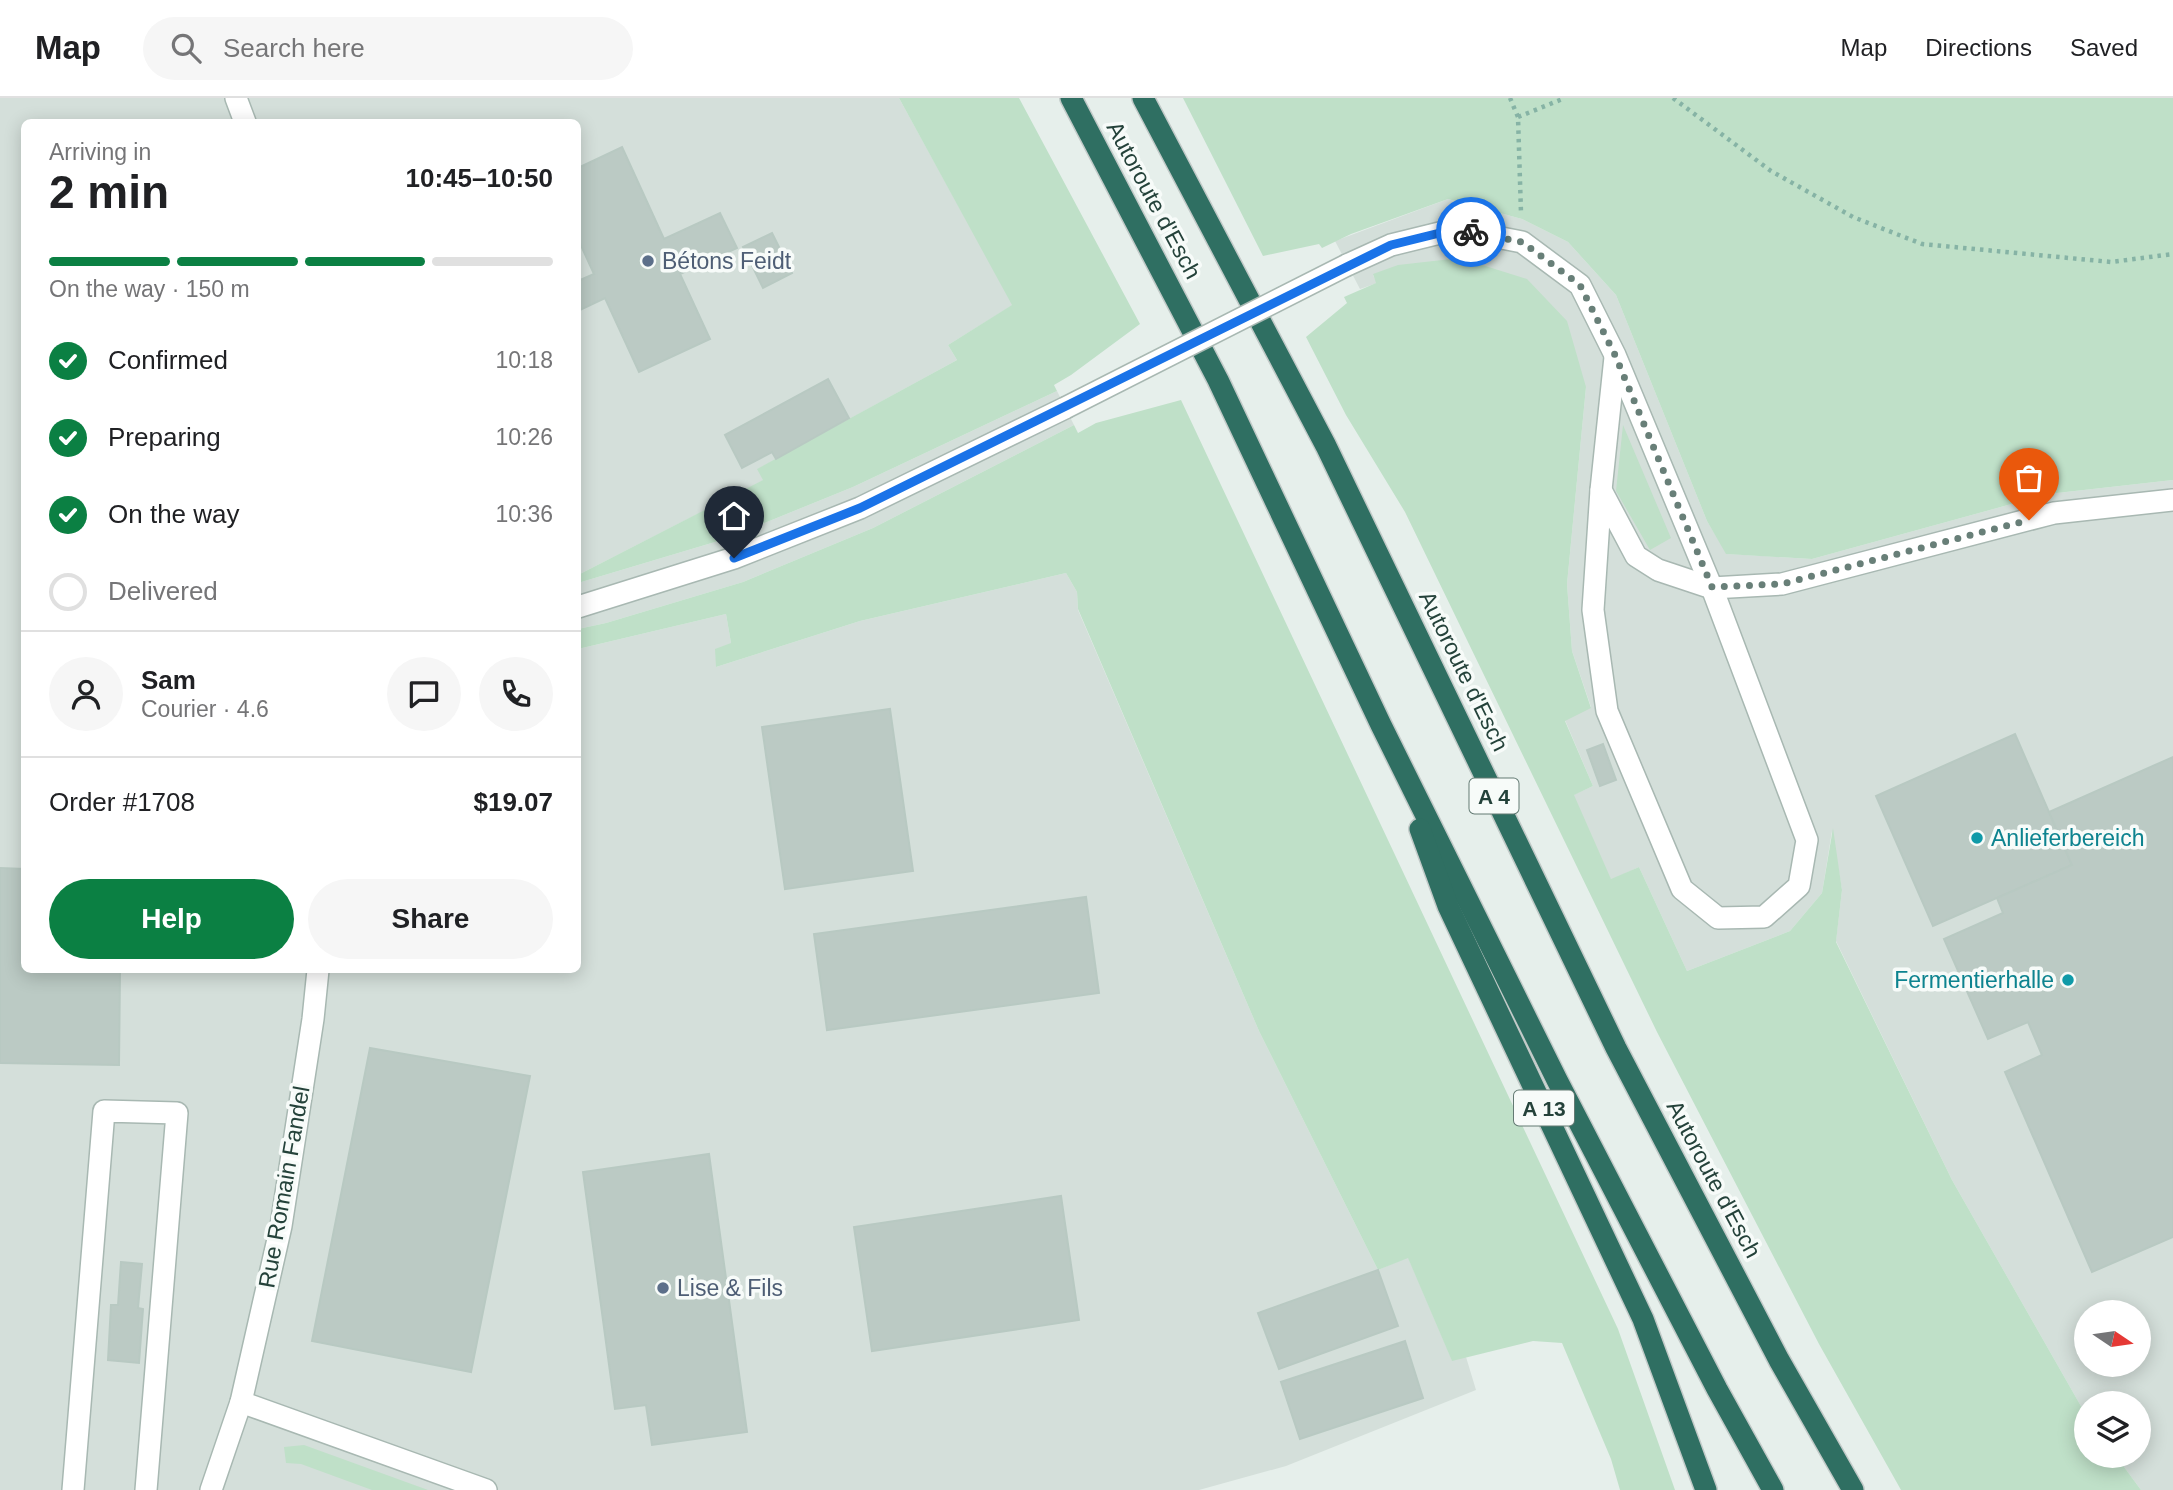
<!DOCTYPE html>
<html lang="en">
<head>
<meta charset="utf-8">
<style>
  :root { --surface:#fff; --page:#f6f6f6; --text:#202124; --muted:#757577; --line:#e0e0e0; --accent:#0b8043 }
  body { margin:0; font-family:Arial,sans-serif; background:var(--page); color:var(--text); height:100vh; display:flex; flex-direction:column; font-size:26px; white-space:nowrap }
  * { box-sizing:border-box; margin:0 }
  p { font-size:23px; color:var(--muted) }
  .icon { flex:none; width:38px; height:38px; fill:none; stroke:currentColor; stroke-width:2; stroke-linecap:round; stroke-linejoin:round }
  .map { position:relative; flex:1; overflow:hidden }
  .drawer { position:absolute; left:21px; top:21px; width:560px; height:854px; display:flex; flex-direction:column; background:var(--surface); border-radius:10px; box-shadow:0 4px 18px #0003 }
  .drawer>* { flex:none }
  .needle { width:46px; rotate:103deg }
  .controls { position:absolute; left:2074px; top:1202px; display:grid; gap:14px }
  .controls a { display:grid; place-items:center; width:77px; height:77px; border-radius:50%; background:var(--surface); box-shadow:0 4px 18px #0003; font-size:35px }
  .pin { position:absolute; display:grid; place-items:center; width:60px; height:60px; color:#fff; margin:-72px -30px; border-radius:50% 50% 50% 0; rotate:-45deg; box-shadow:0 0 7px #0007 }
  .pin .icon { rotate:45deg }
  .courier { position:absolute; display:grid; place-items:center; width:70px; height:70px; margin:-35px; border:5px solid #1a73e8; border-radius:50%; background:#fff; color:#222; box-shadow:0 2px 9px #0007 }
  .summary em { font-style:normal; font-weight:700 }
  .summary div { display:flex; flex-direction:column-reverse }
  .summary { display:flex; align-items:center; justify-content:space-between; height:119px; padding:0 28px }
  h1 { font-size:46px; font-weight:700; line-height:52px }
  .bar { display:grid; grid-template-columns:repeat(4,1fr); gap:10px 7px; align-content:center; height:84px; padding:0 28px }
  .bar i { height:9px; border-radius:5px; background:var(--line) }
  .bar .on { background:var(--accent) }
  .bar p { grid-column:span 4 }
  .line { display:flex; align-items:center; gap:18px; padding:0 28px; border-top:2px solid var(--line) }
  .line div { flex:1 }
  .round { display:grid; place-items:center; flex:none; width:74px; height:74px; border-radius:37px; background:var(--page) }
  ol { padding:0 28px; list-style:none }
  li { display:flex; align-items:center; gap:21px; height:77px }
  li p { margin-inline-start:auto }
  li .icon { padding:7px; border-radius:50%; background:var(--accent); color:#fff; stroke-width:4 }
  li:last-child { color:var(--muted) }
  li i { width:38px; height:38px; border:4px solid var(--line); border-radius:50% }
  .button { display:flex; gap:14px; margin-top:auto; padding:14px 28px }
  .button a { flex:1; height:80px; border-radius:42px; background:var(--accent); color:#fff; font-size:28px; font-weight:700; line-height:80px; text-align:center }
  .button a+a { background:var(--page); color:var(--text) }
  header { display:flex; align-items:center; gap:42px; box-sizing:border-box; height:98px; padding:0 35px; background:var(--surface); border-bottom:2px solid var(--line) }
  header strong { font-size:33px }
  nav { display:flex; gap:38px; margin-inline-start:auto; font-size:24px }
  .search { width:490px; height:63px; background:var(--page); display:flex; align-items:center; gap:18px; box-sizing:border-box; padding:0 24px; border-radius:38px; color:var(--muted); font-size:26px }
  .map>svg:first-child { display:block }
  .built { fill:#d4dfda; fill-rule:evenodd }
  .green { fill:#bfe0c8 }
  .building { fill:#bbcac4; stroke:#b8c9c2; stroke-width:2 }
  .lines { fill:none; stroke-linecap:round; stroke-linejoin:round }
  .minor-casing { stroke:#a8b8b2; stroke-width:24 }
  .highway-casing { stroke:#c2cac8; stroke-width:24 }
  .path { stroke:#86b3a5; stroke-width:4.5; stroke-dasharray:3.5 5; stroke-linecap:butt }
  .minor { stroke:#fff; stroke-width:21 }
  .highway { stroke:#2f6f62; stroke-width:21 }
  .minor-bridge-casing { stroke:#a8b8b2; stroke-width:24; stroke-linecap:butt }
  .minor-bridge { stroke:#fff; stroke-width:21 }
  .done { stroke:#687f78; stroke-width:7; stroke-dasharray:0 12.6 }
  .route { stroke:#1a73e8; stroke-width:9 }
  .service-dot { fill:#5c6f8a; stroke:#f7fbf9; stroke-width:2.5 }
  .culture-dot { fill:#0f9aa8; stroke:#f7fbf9; stroke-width:2.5 }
  .labels { text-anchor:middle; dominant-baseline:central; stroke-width:7; stroke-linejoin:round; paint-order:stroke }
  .shield { fill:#f7fbf9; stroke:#637a73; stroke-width:2 }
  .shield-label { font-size:21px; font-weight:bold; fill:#24423a }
  .street-label { font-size:23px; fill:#24423a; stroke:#f7fbf9 }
  .service-label { font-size:23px; fill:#4e5e75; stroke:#f7fbf9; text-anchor:start }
  .culture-label { font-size:23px; fill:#0d838f; stroke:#f7fbf9; text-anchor:start }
</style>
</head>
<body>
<header>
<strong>Map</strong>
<div class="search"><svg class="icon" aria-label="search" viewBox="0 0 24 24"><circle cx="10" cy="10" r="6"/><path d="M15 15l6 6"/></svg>Search here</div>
<nav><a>Map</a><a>Directions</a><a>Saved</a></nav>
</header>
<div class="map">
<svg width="2173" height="1392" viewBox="0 0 2173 1392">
  <rect width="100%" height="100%" fill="#e6efeb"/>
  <!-- built -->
  <g class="built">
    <path d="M0,0H899L1013,207L948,247L957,262L758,371L764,382L578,477V24H24V872H578V551L726,516L731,545L716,569L860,523L1066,475L1077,494L1078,512L1259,933L1378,1172L1408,1159L1452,1262L1466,1259L1476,1292L1286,1368L1199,1392H0Z"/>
    <path d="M1448,101L1522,121L1568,144L1616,197L1707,423L1727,456L1812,461L2048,396L2173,382V1392H2141L2116,1358H2138V1306H2086V1317L1952,1082L1836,843L1842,792L1832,733L1822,795L1790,833L1687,873L1639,769L1611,782L1573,697L1593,688L1565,622L1591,609L1572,553L1567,486L1586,289L1373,177L1377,185L1360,191L1335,143ZM2086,1214H2138V1267H2086Z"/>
    <path d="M1057,293L1074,327L873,430L743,484L606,525L578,531V485L725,441L853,389Z"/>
  </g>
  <!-- green -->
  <g class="green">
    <path d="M899,0H1019L1140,226L1071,277L1054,287L1057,293L853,389L725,441L578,485V477L763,382L757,371L957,262L948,247L1012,207Z"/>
    <path d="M1183,0H2173V382L2048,396L1812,461L1726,456L1707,423L1616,197L1568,144L1522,121L1448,101L1351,136L1322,150L1319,146L1263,158Z"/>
    <path d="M1460,160L1527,181L1567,223L1586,289L1567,486L1572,553L1591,610L1565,623L1593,688L1574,697L1611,781L1639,769L1687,873L1790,833L1822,795L1833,730L1842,792L1836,844L1952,1082L2086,1317V1358H2116L2141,1392H1901L1819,1246L1657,934L1405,414L1346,317L1306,239L1347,205L1344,199L1376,185L1373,176L1398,167Z"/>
    <path d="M1181,302L1618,1231L1675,1392H1620L1611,1361L1562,1245L1533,1243L1452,1263L1408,1160L1378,1172L1259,933L1078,511L1077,494L1066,475L860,523L716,569L715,551L731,545L726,516L578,551V531L606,525L743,484L873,430L1074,327L1078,335L1096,325Z"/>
    <path d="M1623,327L1671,440L1650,452L1616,393Z"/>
    <path d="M304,1347L428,1392H372L301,1366L286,1365L284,1349Z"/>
  </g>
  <!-- building -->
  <g class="building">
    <path d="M622,49L664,141L720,115L737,150L680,176L710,241L639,274L605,200L578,213V183L594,176L578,141V70Z"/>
    <path d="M772,135L792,175L763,190L743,149Z"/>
    <path d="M828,281L849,320L776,361L772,354L742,370L725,337Z"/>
    <path d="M890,611L913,773L785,791L762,629Z"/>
    <path d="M2015,636L2072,767L1933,828L1876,698Z"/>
    <path d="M1603,646L1616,682L1600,688L1587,652Z"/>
    <path d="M2173,659V1139L2092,1174L2005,974L2042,957L2028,924L1988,941L1944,841L2003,815L1997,800L2072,767L2049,714Z"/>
    <path d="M0,770L24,771V872H120L119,967L0,965Z"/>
    <path d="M1086,799L1099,895L827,932L814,836Z"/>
    <path d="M370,950L530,978L471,1274L312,1243Z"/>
    <path d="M709,1056L747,1334L652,1347L646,1307L615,1311L583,1074Z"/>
    <path d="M1061,1098L1079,1222L872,1253L854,1129Z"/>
    <path d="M121,1164L142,1166L138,1210L143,1211L139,1265L108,1262L111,1207H118Z"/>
    <path d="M1378,1172L1398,1228L1279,1271L1258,1215Z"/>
    <path d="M1405,1243L1423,1300L1300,1341L1281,1284Z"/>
  </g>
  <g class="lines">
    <defs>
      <g id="minor">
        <path d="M236,0L245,24"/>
        <path d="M1347,167L1391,147L1456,131L1522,144L1580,187L1615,257L1712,490L1782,486L2054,415L2173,402"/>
        <path d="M1601,392L1636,458L1658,472L1712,490L1807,742L1799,788L1764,819L1718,820L1682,791L1607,613L1593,512Z"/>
        <path d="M1601,392L1615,259"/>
        <path d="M578,509L734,460L860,410L1065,310"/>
        <path d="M241,1304L486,1392"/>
        <path d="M73,1392L104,1013L177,1015L146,1392"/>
        <path d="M211,1392L241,1304L281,1128L313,921L318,872"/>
      </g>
      <g id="highway">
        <path d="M1071,0L1218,282L1381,627L1557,982L1717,1291L1773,1392"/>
        <path d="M1143,0L1326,348L1616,950L1779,1262L1853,1392"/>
        <path d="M1420,731L1448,808L1643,1221L1706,1392"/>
      </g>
    </defs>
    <!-- minor casing -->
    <use href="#minor" class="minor-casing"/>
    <!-- highway casing -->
    <use href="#highway" class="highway-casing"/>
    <!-- path -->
    <g class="path">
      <path d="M1510,0L1518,19L1521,115"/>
      <path d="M1673,0L1771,73L1853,119L1922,146L2111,164L2173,156"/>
      <path d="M1518,19L1565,0"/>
    </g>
    <!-- minor -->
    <use href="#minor" class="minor"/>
    <!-- highway -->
    <use href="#highway" class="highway"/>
    <defs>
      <path id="minor-bridge" d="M1065,310L1347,167"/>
    </defs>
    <!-- minor-bridge casing -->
    <use href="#minor-bridge" class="minor-bridge-casing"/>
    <!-- minor-bridge -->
    <use href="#minor-bridge" class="minor-bridge"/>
  </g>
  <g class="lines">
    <!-- done -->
    <path class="done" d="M1471,134L1522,144L1580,187L1615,257L1712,489L1782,486L2029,422"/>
    <!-- route -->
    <path class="route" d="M734,460L860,410L1391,147L1456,131L1471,134"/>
  </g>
  <!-- markers -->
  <g class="service-dot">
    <circle cx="648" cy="163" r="7"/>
    <circle cx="663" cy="1190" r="7"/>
  </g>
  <g class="culture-dot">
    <circle cx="1977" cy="740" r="7"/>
    <circle cx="2068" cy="882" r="7"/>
  </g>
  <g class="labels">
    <!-- shield labels -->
    <g class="shield">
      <rect x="1469.5" y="680.5" width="49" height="35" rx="5"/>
      <rect x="1514" y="992.5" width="60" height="35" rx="5"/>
    </g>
    <g class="shield-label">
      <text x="1494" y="698">A 4</text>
      <text x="1544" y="1010">A 13</text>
    </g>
    <!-- street labels -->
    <g class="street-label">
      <text transform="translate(1154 102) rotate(62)">Autoroute d'Esch</text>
      <text transform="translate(1464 573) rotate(64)">Autoroute d'Esch</text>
      <text transform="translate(1714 1081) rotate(62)">Autoroute d'Esch</text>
      <text transform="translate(284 1089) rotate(-80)">Rue Romain Fandel</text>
    </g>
    <!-- service labels -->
    <g class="service-label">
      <text x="662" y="163">Bétons Feidt</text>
      <text x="677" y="1190">Lise &amp; Fils</text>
    </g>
    <!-- culture labels -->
    <g class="culture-label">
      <text x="1991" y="740">Anlieferbereich</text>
      <text x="2054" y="882" text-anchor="end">Fermentierhalle</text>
    </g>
  </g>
</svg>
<div class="controls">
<a><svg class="needle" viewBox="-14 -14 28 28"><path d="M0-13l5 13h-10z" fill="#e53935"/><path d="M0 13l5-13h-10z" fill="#757577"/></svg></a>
<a><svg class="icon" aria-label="layers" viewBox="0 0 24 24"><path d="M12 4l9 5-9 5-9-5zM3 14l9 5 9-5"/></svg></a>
</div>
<div class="pin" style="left:2029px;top:422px;background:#ea580c"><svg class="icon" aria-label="bag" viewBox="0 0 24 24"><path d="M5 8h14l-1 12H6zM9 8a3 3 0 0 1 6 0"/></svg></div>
<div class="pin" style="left:734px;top:460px;background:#1f2937"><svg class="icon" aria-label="home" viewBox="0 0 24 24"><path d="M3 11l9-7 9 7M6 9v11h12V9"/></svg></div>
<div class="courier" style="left:1471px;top:134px"><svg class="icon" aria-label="bike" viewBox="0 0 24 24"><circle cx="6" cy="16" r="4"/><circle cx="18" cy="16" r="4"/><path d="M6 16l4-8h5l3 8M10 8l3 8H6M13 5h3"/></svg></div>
<section class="drawer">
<div class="summary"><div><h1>2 min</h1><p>Arriving in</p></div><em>10:45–10:50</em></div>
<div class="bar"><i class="on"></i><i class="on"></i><i class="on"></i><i></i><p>On the way · 150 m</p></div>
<ol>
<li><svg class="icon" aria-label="check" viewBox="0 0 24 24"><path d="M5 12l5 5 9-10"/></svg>Confirmed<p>10:18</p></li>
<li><svg class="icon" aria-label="check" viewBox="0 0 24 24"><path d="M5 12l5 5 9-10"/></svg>Preparing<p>10:26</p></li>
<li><svg class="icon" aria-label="check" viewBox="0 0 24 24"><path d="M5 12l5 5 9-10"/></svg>On the way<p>10:36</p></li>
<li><i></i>Delivered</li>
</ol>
<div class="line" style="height:126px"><a class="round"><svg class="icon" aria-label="person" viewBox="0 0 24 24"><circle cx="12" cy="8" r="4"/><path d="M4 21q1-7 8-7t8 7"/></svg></a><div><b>Sam</b><p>Courier · 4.6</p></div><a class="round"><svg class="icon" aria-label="chat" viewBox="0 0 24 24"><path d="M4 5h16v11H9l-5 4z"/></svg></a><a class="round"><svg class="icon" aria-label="phone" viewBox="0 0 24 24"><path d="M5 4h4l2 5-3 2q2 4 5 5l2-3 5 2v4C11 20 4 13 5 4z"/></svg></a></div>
<div class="line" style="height:91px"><div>Order #1708</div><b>$19.07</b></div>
<div class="button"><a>Help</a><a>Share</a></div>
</section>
</div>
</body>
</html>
